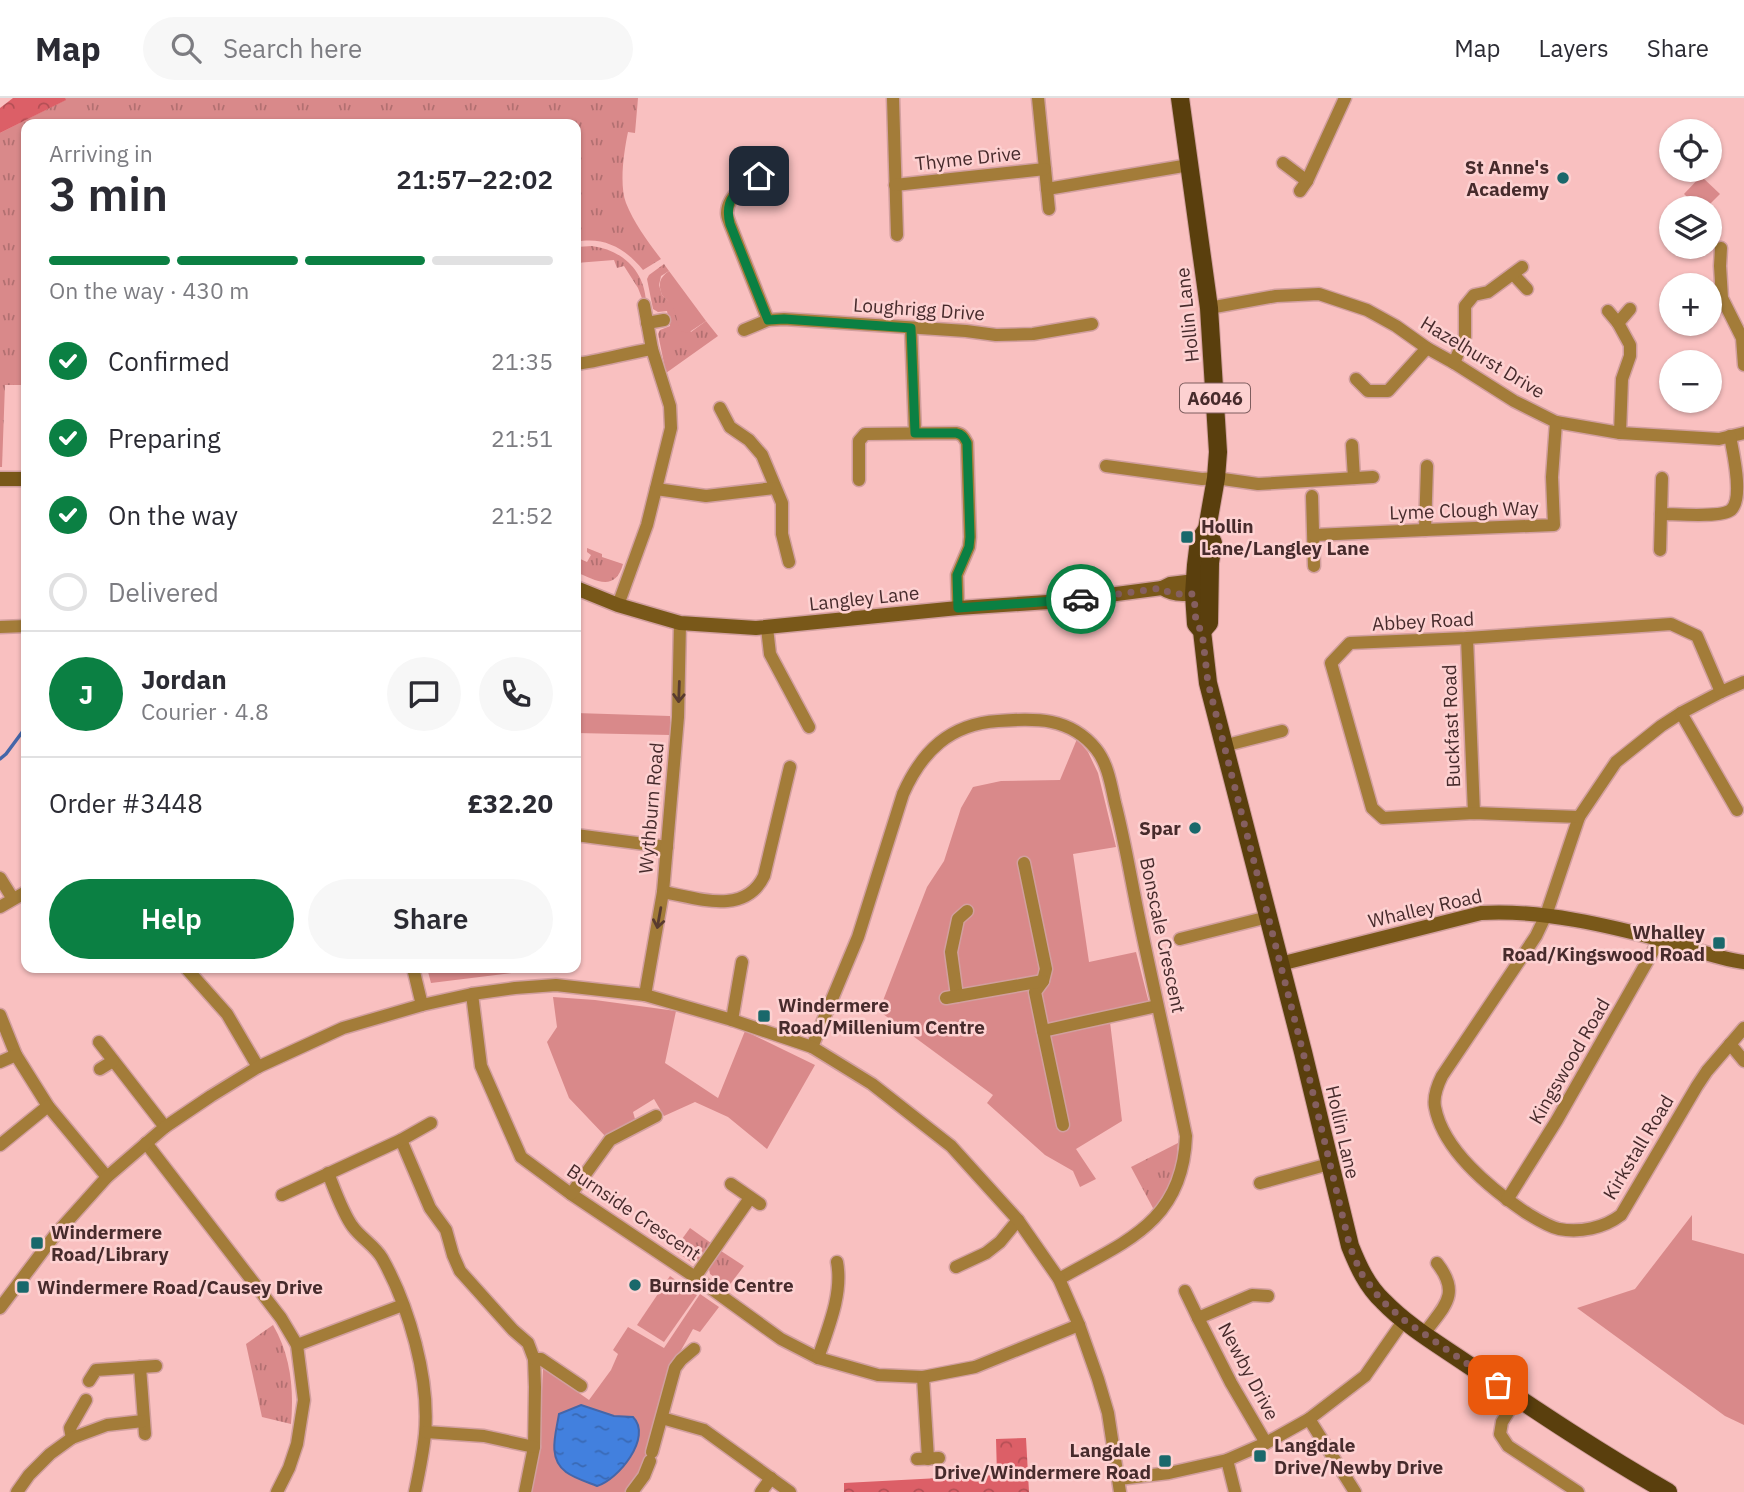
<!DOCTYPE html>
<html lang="en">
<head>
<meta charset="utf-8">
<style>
  :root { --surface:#fff; --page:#f7f7f7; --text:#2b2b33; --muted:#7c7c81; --line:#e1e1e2; --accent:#0b8043 }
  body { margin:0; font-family:"IBM Plex Sans",sans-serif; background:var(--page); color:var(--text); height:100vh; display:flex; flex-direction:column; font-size:26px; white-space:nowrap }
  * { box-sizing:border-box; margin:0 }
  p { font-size:23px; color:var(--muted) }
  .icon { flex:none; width:38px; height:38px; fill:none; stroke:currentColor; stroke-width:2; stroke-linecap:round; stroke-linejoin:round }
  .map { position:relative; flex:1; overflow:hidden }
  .panel { position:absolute; left:21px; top:21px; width:560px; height:854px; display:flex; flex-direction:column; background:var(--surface); border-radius:14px; box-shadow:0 2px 5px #0004 }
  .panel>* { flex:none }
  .fabs { position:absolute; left:1659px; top:21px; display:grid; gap:14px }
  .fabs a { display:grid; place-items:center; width:63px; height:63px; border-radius:50%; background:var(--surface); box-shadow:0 2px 5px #0004; font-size:35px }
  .pin { position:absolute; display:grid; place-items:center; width:60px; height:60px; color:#fff; margin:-30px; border-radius:14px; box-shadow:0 4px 10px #0006 }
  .courier { position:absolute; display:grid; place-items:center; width:70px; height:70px; margin:-35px; border:5px solid #0b8043; border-radius:50%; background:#fff; color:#222; box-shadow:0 2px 9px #0007 }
  .headline em { font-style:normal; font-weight:600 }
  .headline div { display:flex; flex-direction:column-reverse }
  .headline { display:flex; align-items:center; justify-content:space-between; height:119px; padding:0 28px }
  h1 { font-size:46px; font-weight:600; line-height:52px }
  .bar { display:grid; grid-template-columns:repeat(4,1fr); gap:10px 7px; align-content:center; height:84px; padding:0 28px }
  .bar i { height:9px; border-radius:5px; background:var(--line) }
  .bar .active { background:var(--accent) }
  .bar p { grid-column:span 4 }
  .line { display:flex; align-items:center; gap:18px; padding:0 28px; border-top:2px solid var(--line) }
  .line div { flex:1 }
  .round { display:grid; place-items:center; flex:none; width:74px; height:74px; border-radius:37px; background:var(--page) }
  ol { padding:0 28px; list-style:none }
  li { display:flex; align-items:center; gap:21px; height:77px }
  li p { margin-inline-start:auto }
  li .icon { padding:7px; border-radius:50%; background:var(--accent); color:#fff; stroke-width:4 }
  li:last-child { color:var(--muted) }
  li i { width:38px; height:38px; border:4px solid var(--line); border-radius:50% }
  .primary-button { display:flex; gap:14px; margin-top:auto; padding:14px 28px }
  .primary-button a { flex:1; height:80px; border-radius:42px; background:var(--accent); color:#fff; font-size:28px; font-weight:600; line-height:80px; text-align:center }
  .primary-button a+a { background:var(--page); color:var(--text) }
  header { display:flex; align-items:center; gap:42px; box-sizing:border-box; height:98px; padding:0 35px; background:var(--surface); border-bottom:2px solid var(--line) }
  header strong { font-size:33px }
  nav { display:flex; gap:38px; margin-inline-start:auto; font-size:24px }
  .search { width:490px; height:63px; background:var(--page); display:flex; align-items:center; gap:18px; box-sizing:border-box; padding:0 24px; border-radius:38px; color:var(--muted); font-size:26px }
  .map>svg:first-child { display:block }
  .grass { fill:url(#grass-tufts) }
  .forest { fill:url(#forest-crowns) }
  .green { fill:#d9898a }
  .water { fill:url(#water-ripples); stroke:#4466a9; stroke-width:2 }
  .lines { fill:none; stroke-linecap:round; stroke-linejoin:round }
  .stream { stroke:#4466a9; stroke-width:3.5 }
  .street-casing { stroke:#d29f9f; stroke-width:15 }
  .secondary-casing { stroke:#d29f9f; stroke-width:17 }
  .primary-casing { stroke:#d29f9f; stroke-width:20 }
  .street { stroke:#a37c39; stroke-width:12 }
  .secondary { stroke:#795819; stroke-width:14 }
  .primary { stroke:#5a3f0d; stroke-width:18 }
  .oneway { stroke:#593b2f }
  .done { stroke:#855f60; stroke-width:7; stroke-dasharray:0 12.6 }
  .route { stroke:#0b8043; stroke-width:9 }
  .poi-dot { fill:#1a686b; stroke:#fdd1d1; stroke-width:2.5 }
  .labels { text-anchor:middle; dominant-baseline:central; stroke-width:5; stroke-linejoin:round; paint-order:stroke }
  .shield { fill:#fdd1d1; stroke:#7e5d5e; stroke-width:2 }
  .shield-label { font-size:18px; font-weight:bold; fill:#472b2c }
  .street-label { font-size:19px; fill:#472b2c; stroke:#fdd1d1 }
  .poi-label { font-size:19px; font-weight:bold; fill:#472b2c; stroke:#fdd1d1; text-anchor:start }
</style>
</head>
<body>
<header>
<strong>Map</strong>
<div class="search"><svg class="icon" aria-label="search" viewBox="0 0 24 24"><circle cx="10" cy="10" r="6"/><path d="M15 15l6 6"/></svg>Search here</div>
<nav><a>Map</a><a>Layers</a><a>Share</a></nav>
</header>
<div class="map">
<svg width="1744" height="1394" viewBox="0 0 1744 1394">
  <defs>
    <pattern id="grass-tufts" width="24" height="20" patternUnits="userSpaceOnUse" patternTransform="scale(1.75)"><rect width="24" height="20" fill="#d9898a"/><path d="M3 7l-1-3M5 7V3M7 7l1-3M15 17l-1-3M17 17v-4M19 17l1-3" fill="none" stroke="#b27071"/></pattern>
    <pattern id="forest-crowns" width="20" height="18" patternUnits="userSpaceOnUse" patternTransform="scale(1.75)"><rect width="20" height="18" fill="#dc5f67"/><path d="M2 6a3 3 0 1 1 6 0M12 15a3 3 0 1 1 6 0" fill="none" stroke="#b44f55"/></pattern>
    <pattern id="water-ripples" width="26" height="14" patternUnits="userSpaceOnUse" patternTransform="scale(1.75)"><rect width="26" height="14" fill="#4280de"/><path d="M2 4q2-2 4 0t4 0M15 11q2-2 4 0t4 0" fill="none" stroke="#3969b4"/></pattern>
  </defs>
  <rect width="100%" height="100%" fill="#f9c0c0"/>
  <!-- grass -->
  <g class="grass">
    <path d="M65,0H638L635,35L628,34C624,53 619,87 626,105C634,125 648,144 661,161L643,172C626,151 604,138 576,144V26H26V273L21,274L22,287H5L2,369H0V35L65,2Z"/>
    <path d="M592,148C622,152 644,172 646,203H643L638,190L624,168L617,170L614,162L576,165V149Z"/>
    <path d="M664,166L669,173L661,178L659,187L662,197L672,206L691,234L706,223L718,238L666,275L658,236L660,232L670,228L667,213L658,214L653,211L647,181L649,177Z"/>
    <path d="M587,450L602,456V459L623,466C615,495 595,482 576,474V459L587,464L591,457L587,454Z"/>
    <path d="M1178,1045L1176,1072L1166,1093L1154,1112L1131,1069Z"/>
    <path d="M690,1130L711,1145L698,1163L691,1164L674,1152Z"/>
    <path d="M721,1153L744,1168L728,1189L710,1176L709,1171Z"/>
    <path d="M273,1227C291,1258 294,1292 291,1326L262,1319L246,1246Z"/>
  </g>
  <!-- forest -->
  <g class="forest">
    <path d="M13,0H65L66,2L0,35V10Z"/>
    <path d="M1026,1340L1029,1394H844V1385L997,1377L996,1341Z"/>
  </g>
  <!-- green -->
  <g class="green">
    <path d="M1701,78L1720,96L1706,110H1699L1684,96Z"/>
    <path d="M669,173L706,223L688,235L681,233C673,214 679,212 662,197C658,186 659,180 669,173Z"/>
    <path d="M576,615L670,618V637L576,635Z"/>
    <path d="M1077,641L1088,654L1098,675L1116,749L1073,756L1089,864L1136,854L1151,913L1110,924L1122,1023L1076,1051L1096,1081L1080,1089L1073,1073L1045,1057L987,1005L993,997L879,913L927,789L944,763L961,710L973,689L1001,683L1060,682Z"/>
    <path d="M427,870H519V874L431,885Z"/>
    <path d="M553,899L595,902L676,913L665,965L718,1000L745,933L815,967L767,1051L728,1019L695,1004L664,1018L654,1001L633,1014L635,1021L606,1039L569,1000L547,944L557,929Z"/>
    <path d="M1692,1117V1142L1744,1156V1327L1725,1318L1577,1210L1635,1191Z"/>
    <path d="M670,1178L697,1197L664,1244L637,1227Z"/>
    <path d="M700,1196L719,1209L700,1234L693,1231L671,1270L646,1358L635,1381L625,1394H530L540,1340L543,1270L589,1302L611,1272L618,1256L613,1252L628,1229L664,1250Z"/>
  </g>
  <!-- water -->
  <path class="water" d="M581,1307L614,1318L633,1319C653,1339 618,1382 597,1388C587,1384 574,1380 566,1374C547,1360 556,1335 559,1316Z"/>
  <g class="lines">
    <!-- stream -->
    <path class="stream" d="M0,661L6,656L26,629"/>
    <defs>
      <g id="street">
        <path d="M893,0L897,137"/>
        <path d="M1038,0L1049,111"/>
        <path d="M1283,65L1307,83"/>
        <path d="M895,87L1045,71"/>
        <path d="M1047,91L1189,67"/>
        <path d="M1300,93L1307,83L1345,0"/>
        <path d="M1721,150L1720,168L1722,200L1742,240L1744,267"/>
        <path d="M1513,176L1527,191"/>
        <path d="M1209,210L1276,198L1319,196L1367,212L1396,228L1427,250L1454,265L1514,303L1556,324L1620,335L1719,341L1744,335"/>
        <path d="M1608,213L1618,225L1630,247V258L1622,281L1620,335"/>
        <path d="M768,222L730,126C729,123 727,119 727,115C727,92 763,75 780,65"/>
        <path d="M647,225L664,222"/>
        <path d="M1618,225L1630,211"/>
        <path d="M911,230L915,335"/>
        <path d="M744,232L768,222L784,221L966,233L996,237L1033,236L1092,226"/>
        <path d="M1454,265L1465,239V208L1474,197L1488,194L1522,169"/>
        <path d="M576,266C601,263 626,255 652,251"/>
        <path d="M1356,281L1368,293H1388L1427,250"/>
        <path d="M720,310L730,329L749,342L762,357L782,405V436L789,464"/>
        <path d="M1352,347L1354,380"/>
        <path d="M1106,368L1202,381L1216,380L1258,386L1373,379"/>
        <path d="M859,382V343L865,336L956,335C962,336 964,339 967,345L970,439L969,449L957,477L958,510"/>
        <path d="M656,391L706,398L774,390"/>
        <path d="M1312,398L1314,468"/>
        <path d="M1661,416C1675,416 1721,420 1731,412C1744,400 1733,355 1730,338"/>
        <path d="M1425,432L1427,368"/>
        <path d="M1314,437L1425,432L1554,427L1552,379L1556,324"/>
        <path d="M1660,452L1662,380"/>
        <path d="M618,507L647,427L671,330L670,308L652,251L644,207"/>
        <path d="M0,529L26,528"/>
        <path d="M767,530L770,556L809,629"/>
        <path d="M1467,540L1474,715"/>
        <path d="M1744,584L1721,594L1681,615L1661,628L1616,664L1579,719L1546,817L1536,838L1442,978C1437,988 1433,998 1435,1009C1443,1052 1491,1091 1525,1114C1535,1120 1547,1128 1559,1131C1580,1135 1604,1130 1621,1117L1697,988L1707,973L1744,930"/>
        <path d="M1681,615L1737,712"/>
        <path d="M1223,648L1282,633"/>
        <path d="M1579,719L1474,715L1383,720L1372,710L1331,565L1350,545L1467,540L1671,526L1697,538L1721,594"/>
        <path d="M576,737L667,749"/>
        <path d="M1024,765L1046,871L1043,883L1035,894L1043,933L1157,908"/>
        <path d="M0,780L13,801"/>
        <path d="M663,794C697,800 745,818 764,778L790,669"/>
        <path d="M0,809L26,794"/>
        <path d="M1180,841L1268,819"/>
        <path d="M186,870L227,916L258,969"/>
        <path d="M413,870L422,907"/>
        <path d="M472,896L481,968L521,1059L571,1096L695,1179L781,1241L818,1260L878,1277L923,1279L975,1269L1079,1227"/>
        <path d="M645,897L663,794L678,619L680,525"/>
        <path d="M957,898L951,854L958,821L967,813"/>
        <path d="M946,900L1043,883"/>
        <path d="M0,917L16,957L48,1008L107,1079"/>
        <path d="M732,922L742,864"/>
        <path d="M1043,933L1063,1027"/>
        <path d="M99,944L165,1029"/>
        <path d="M1730,946L1744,963"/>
        <path d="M812,949L858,839L903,696C922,653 950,626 998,623C1035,620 1070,619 1096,651C1108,666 1111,687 1115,705C1125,743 1131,782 1139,820C1154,893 1171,965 1186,1038C1183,1125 1124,1144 1059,1181"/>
        <path d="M0,964L16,957"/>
        <path d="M100,971L113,963"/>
        <path d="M401,1042L430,1110L446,1132L453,1157L460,1173L513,1232L528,1245L534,1261L535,1289L534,1349L525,1394"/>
        <path d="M146,1045L281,1220L297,1247L304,1302L297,1346L289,1370L277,1394"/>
        <path d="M0,1047L48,1008"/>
        <path d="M328,1075C334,1090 343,1116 353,1129C361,1140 375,1148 382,1160C409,1208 430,1281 425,1336C423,1356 419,1375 415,1394"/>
        <path d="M1260,1085L1329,1066"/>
        <path d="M731,1086L760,1106"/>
        <path d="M571,1096L610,1042L656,1018"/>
        <path d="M282,1097L401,1042L431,1025"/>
        <path d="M1507,1102L1557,1022L1660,841"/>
        <path d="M956,1169L986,1155L1000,1144L1018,1122"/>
        <path d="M695,1179L750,1100"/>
        <path d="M1185,1193L1198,1220"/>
        <path d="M0,1210L55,1137L107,1079L165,1029L211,998L258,969L343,930L422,907L472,896L515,890L556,887L645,897L732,922L812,949L872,986L951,1048L1018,1122L1059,1181L1079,1227L1098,1281L1108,1315L1120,1394"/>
        <path d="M1424,1236C1443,1209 1462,1197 1437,1165"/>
        <path d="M297,1247L403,1207"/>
        <path d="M818,1260C828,1230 843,1196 837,1164"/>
        <path d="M534,1261H541L581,1288"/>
        <path d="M140,1269L145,1336"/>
        <path d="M923,1279L928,1361"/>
        <path d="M89,1283L96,1272L156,1268"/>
        <path d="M1517,1300L1502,1324L1500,1336L1508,1348L1578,1394"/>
        <path d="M662,1320L704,1332L790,1394"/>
        <path d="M1309,1321L1355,1394"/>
        <path d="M426,1334L484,1338L534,1349"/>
        <path d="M72,1340L70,1330L86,1302"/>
        <path d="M1266,1345L1231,1285L1198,1220L1252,1197L1268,1198"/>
        <path d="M652,1354L675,1270L681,1262L694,1251"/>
        <path d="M917,1361L939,1360"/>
        <path d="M1227,1362L1235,1394"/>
        <path d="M1119,1381L1169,1375L1227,1362L1266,1345L1309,1321L1365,1278L1404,1222"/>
        <path d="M17,1394L29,1377L50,1356L72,1340L107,1327L143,1323"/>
        <path d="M632,1394L644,1378L650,1363"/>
        <path d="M761,1394L771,1380"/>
      </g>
      <g id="secondary">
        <path d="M0,381H26"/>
        <path d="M1195,483L1209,490C1193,496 1177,500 1162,490L1170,486Z"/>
        <path d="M576,490L618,507L680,525L756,530L958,510L1063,503L1162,490"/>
        <path d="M1280,866L1481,815C1539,811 1611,828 1666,843C1691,850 1718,861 1744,864"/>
      </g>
      <g id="primary">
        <path d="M1180,0L1209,210L1218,354L1216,380L1207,431L1199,443L1196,467L1194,496L1196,526L1202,533L1208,585L1303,954L1350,1148C1358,1168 1367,1188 1383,1203C1409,1230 1443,1249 1473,1270C1537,1313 1601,1356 1668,1394"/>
        <path d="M1202,533L1209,525L1210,465L1213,445L1207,431"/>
      </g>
    </defs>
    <!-- street casing -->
    <use href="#street" class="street-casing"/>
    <!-- secondary casing -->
    <use href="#secondary" class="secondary-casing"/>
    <!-- primary casing -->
    <use href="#primary" class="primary-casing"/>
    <!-- street -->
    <use href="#street" class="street"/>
    <!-- secondary -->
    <use href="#secondary" class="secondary"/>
    <!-- primary -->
    <use href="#primary" class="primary"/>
  </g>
  <!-- one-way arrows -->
  <defs><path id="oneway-shaft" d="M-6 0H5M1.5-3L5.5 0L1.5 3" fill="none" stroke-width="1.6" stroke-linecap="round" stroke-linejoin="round" transform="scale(1.75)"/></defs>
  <g class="oneway">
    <use href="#oneway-shaft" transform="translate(679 594) rotate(92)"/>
    <use href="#oneway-shaft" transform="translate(659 820) rotate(100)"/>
  </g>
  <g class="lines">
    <!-- done -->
    <path class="done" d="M1081,501L1162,490L1171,496H1194L1196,526L1202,533L1208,585L1303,954L1350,1149L1361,1175L1381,1202L1404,1222L1498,1287"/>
    <!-- route -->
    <path class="route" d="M759,78C739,91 723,99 730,126L768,222L784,221L911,230L915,335H956C962,336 964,339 967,345L970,439L969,449L957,477L958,510L1081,501"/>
  </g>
  <!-- markers -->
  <g class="poi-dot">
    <circle cx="1563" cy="80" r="7"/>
    <rect x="1180" y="432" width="14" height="14" rx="3.5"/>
    <circle cx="1195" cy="730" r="7"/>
    <rect x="1712" y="838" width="14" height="14" rx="3.5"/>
    <rect x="757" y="911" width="14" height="14" rx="3.5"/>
    <rect x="30" y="1138" width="14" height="14" rx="3.5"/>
    <circle cx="635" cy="1187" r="7"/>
    <rect x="16" y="1182" width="14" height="14" rx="3.5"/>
    <rect x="1253" y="1351" width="14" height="14" rx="3.5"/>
    <rect x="1158" y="1356" width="14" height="14" rx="3.5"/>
  </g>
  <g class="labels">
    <!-- shield labels -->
    <rect class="shield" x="1180" y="285.5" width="70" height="29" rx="5"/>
    <g class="shield-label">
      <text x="1215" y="300">A6046</text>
    </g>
    <!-- street labels -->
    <g class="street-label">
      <text transform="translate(968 60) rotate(-6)">Thyme Drive</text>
      <text transform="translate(919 211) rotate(4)">Loughrigg Drive</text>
      <text transform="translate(1187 217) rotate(-96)">Hollin Lane</text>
      <text transform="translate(1483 259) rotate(31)">Hazelhurst Drive</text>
      <text transform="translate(1464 412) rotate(-2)">Lyme Clough Way</text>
      <text transform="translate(864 500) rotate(-6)">Langley Lane</text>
      <text transform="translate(1423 523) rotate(-3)">Abbey Road</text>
      <text transform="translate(1451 628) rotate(-92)">Buckfast Road</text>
      <text transform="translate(651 710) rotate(-85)">Wythburn Road</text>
      <text transform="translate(1425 810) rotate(-13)">Whalley Road</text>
      <text transform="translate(1163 837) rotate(78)">Bonscale Crescent</text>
      <text transform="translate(1569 963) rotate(-60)">Kingswood Road</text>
      <text transform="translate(1343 1034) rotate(77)">Hollin Lane</text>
      <text transform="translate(1638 1049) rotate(-59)">Kirkstall Road</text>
      <text transform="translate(634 1114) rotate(34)">Burnside Crescent</text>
      <text transform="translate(1249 1273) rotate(62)">Newby Drive</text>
    </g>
    <!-- poi labels -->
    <g class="poi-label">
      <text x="1549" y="69" text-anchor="end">St Anne's<tspan x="1549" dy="22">Academy</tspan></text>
      <text x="1201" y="428">Hollin<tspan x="1201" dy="22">Lane/Langley Lane</tspan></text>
      <text x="1181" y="730" text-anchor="end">Spar</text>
      <text x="1705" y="834" text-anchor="end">Whalley<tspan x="1705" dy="22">Road/Kingswood Road</tspan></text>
      <text x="778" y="907">Windermere<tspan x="778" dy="22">Road/Millenium Centre</tspan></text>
      <text x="51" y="1134">Windermere<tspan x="51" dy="22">Road/Library</tspan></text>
      <text x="649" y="1187">Burnside Centre</text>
      <text x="37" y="1189">Windermere Road/Causey Drive</text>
      <text x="1274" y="1347">Langdale<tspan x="1274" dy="22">Drive/Newby Drive</tspan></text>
      <text x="1151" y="1352" text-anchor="end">Langdale<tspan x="1151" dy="22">Drive/Windermere Road</tspan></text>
    </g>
  </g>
</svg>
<div class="fabs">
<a><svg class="icon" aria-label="locate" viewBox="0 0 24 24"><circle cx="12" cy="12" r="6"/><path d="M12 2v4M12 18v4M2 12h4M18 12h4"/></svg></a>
<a><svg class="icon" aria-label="layers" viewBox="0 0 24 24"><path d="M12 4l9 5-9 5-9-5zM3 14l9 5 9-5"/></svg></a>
<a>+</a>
<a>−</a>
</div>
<div class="pin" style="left:1498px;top:1287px;background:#ea580c"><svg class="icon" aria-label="bag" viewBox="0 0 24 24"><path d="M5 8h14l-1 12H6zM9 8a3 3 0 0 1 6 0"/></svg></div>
<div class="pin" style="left:759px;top:78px;background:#1f2937"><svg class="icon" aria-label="home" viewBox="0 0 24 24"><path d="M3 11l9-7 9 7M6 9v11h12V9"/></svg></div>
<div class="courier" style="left:1081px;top:501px"><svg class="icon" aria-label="car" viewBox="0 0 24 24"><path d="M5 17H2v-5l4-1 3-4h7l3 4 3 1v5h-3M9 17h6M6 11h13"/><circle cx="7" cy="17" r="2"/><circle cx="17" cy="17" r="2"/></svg></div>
<section class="panel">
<div class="headline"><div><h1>3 min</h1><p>Arriving in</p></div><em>21:57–22:02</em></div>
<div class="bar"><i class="active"></i><i class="active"></i><i class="active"></i><i></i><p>On the way · 430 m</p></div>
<ol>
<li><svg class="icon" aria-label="check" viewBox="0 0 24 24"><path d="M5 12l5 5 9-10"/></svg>Confirmed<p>21:35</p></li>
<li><svg class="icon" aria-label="check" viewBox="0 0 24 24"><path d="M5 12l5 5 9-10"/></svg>Preparing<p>21:51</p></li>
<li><svg class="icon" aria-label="check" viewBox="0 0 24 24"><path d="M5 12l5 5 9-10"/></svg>On the way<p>21:52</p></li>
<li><i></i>Delivered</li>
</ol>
<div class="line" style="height:126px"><b class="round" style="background:var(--accent);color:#fff">J</b><div><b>Jordan</b><p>Courier · 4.8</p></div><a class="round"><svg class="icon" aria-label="chat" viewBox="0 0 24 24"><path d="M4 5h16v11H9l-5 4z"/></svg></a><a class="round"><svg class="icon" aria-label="phone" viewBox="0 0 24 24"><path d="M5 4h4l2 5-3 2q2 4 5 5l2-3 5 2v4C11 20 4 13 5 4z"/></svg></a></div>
<div class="line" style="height:91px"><div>Order #3448</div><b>£32.20</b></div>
<div class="primary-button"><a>Help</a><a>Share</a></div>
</section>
</div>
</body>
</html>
